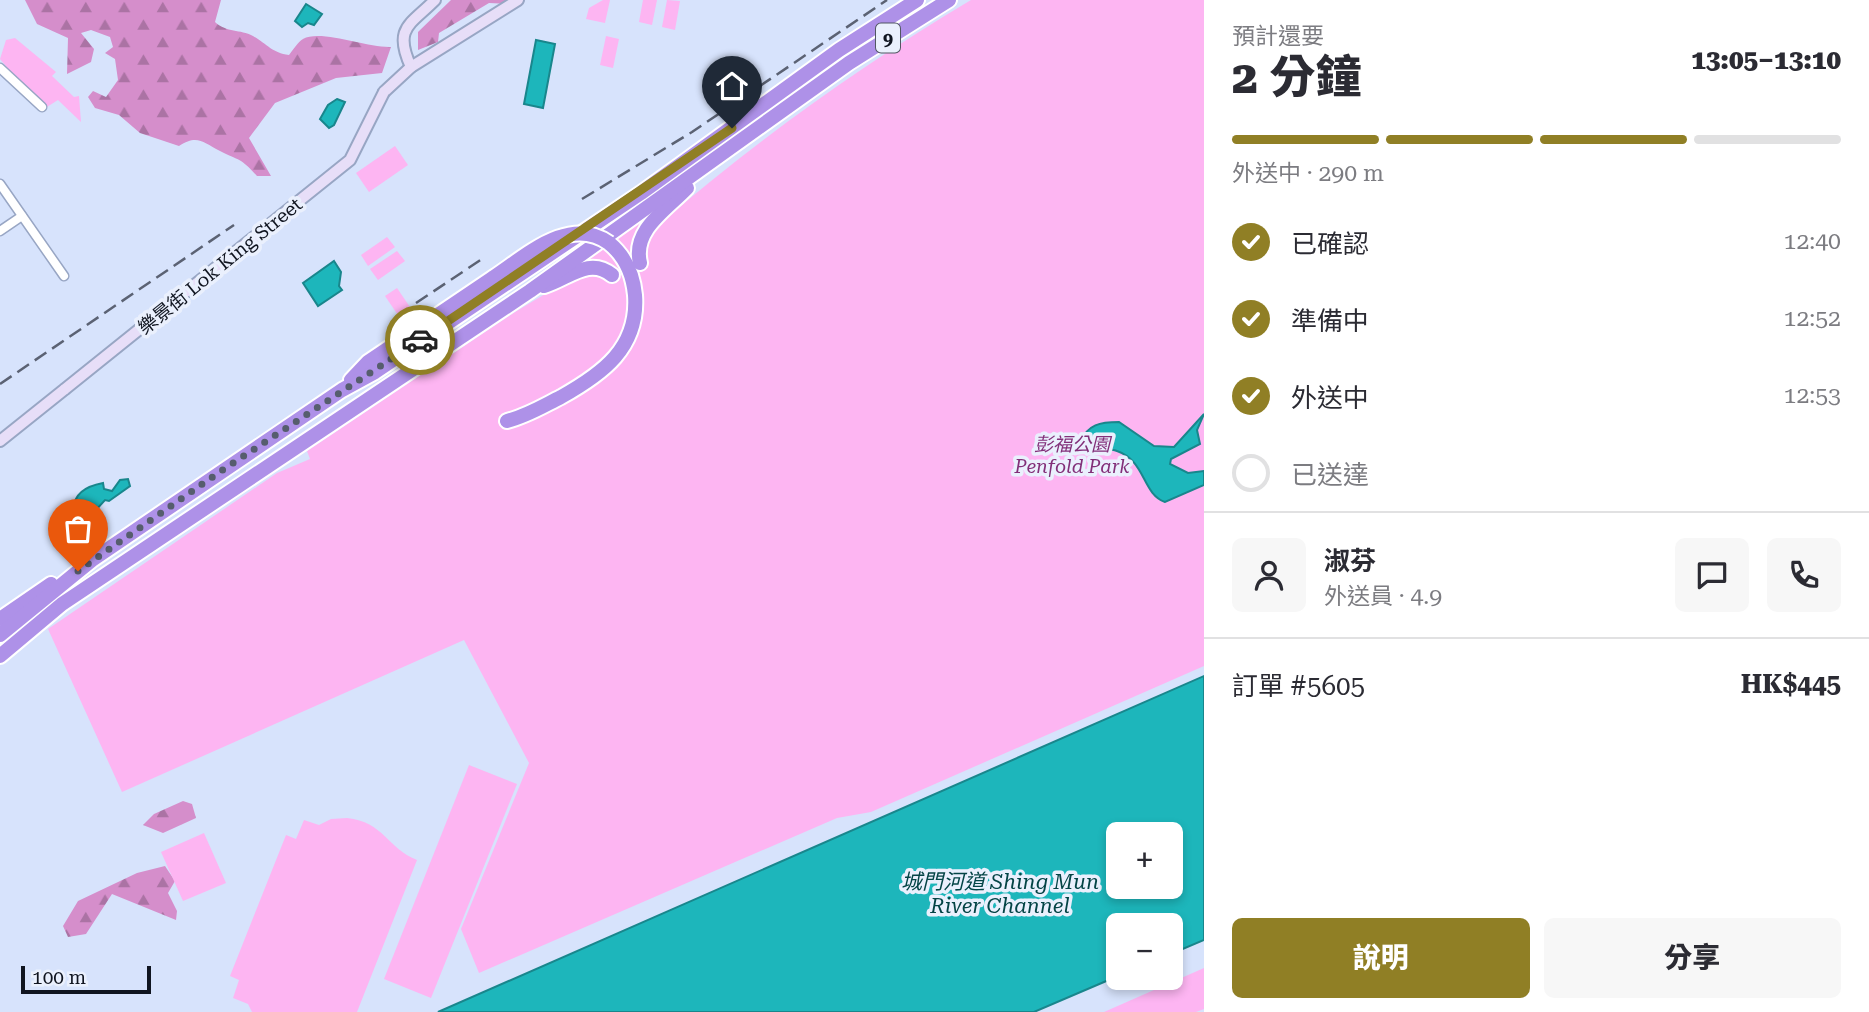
<!DOCTYPE html>
<html lang="zh-TW">
<head>
<meta charset="utf-8">
<style>
  :root { --surface:#fff; --page:#f7f7f7; --text:#2b2b33; --muted:#7c7c81; --line:#e1e1e2; --accent:#907f25 }
  body { margin:0; font-family:"Roboto Serif","Noto Sans TC",serif; background:var(--page); color:var(--text); height:100vh; display:flex; flex-direction:column; font-size:26px; white-space:nowrap }
  * { box-sizing:border-box; margin:0 }
  p { font-size:23px; color:var(--muted) }
  .icon { flex:none; width:38px; height:38px; fill:none; stroke:currentColor; stroke-width:2; stroke-linecap:round; stroke-linejoin:round }
  .map { position:relative; flex:1; overflow:hidden }
  .panel { display:flex; flex-direction:column; background:var(--surface); width:665px }
  .panel>* { flex:none }
  .tools { position:absolute; left:1106px; top:822px; display:grid; gap:14px }
  .tools a { display:grid; place-items:center; width:77px; height:77px; border-radius:10px; background:var(--surface); box-shadow:0 4px 10px #0003; font-size:35px }
  .scale { position:absolute; left:21px; bottom:18px; width:130px; box-sizing:border-box; padding-left:7px; border:4px solid #101520; border-top:0; font-size:19px; line-height:24px; white-space:nowrap; color:#101520; -webkit-text-stroke:5px #eaf0fd; paint-order:stroke }
  .pin { position:absolute; display:grid; place-items:center; width:60px; height:60px; color:#fff; margin:-72px -30px; border-radius:50% 50% 50% 0; rotate:-45deg; box-shadow:0 0 7px #0007 }
  .pin .icon { rotate:45deg }
  .courier { position:absolute; display:grid; place-items:center; width:70px; height:70px; margin:-35px; border:5px solid #907f25; border-radius:50%; background:#fff; color:#222; box-shadow:0 2px 9px #0007 }
  .overview em { font-style:normal; font-weight:800 }
  .overview div { display:flex; flex-direction:column-reverse }
  .overview { display:flex; align-items:center; justify-content:space-between; height:119px; padding:0 28px }
  h1 { font-size:46px; font-weight:800; line-height:52px }
  .bar { display:grid; grid-template-columns:repeat(4,1fr); gap:10px 7px; align-content:center; height:84px; padding:0 28px }
  .bar i { height:9px; border-radius:5px; background:var(--line) }
  .bar .current { background:var(--accent) }
  .bar p { grid-column:span 4 }
  .line { display:flex; align-items:center; gap:18px; padding:0 28px; border-top:2px solid var(--line) }
  .line div { flex:1 }
  .round { display:grid; place-items:center; flex:none; width:74px; height:74px; border-radius:10px; background:var(--page) }
  ol { padding:0 28px; list-style:none }
  li { display:flex; align-items:center; gap:21px; height:77px }
  li p { margin-inline-start:auto }
  li .icon { padding:7px; border-radius:50%; background:var(--accent); color:#fff; stroke-width:4 }
  li:last-child { color:var(--muted) }
  li i { width:38px; height:38px; border:4px solid var(--line); border-radius:50% }
  .primary-button { display:flex; gap:14px; margin-top:auto; padding:14px 28px }
  .primary-button a { flex:1; height:80px; border-radius:10px; background:var(--accent); color:#fff; font-size:28px; font-weight:800; line-height:80px; text-align:center }
  .primary-button a+a { background:var(--page); color:var(--text) }
  main { display:flex; flex:1; min-height:0 }
  .map>svg:first-child { display:block }
  .forest { fill:url(#forest-firs) }
  .park { fill:#fdb5f2 }
  .water { fill:#1db6bb; stroke:#19868c; stroke-width:2; fill-rule:evenodd }
  .lines { fill:none; stroke-linecap:round; stroke-linejoin:round }
  .street-casing { stroke:#98a6c4; stroke-width:11 }
  .secondary-casing { stroke:#98a6c4; stroke-width:14 }
  .highway-casing { stroke:#fff; stroke-width:18 }
  .street { stroke:#fff; stroke-width:8 }
  .secondary { stroke:#e7def8; stroke-width:10 }
  .highway { stroke:#ae91e8; stroke-width:14 }
  .rail { stroke:#5b6273; stroke-width:2.5; stroke-dasharray:14 7; stroke-linecap:butt }
  .secondary-bridge-casing { stroke:#98a6c4; stroke-width:14; stroke-linecap:butt }
  .highway-bridge-casing { stroke:#fff; stroke-width:18; stroke-linecap:butt }
  .secondary-bridge { stroke:#e7def8; stroke-width:10 }
  .highway-bridge { stroke:#ae91e8; stroke-width:14 }
  .done { stroke:#565d6d; stroke-width:7; stroke-dasharray:0 12.6 }
  .route { stroke:#907f25; stroke-width:9 }
  .labels { text-anchor:middle; dominant-baseline:central; stroke-width:7; stroke-linejoin:round; paint-order:stroke }
  .shield { fill:#eaf0fd; stroke:#515762; stroke-width:2 }
  .shield-label { font-size:18px; font-weight:bold; fill:#101520 }
  .street-label { font-size:19px; fill:#101520; stroke:#eaf0fd }
  .park-label { font-size:19px; font-style:italic; fill:#822f79; stroke:#eaf0fd }
  .water-label { font-size:21px; font-style:italic; fill:#044446; stroke:#eaf0fd }
</style>
</head>
<body>
<main>
<div class="map">
<svg width="1204" height="1012" viewBox="0 0 1204 1012">
  <defs>
    <pattern id="forest-firs" width="22" height="20" patternUnits="userSpaceOnUse" patternTransform="scale(1.75)"><rect width="22" height="20" fill="#d58ecb"/><path d="M5 1l3.5 6h-7zM16 11l3.5 6h-7z" fill="#ab73a4"/></pattern>
  </defs>
  <rect width="100%" height="100%" fill="#d7e3fc"/>
  <!-- forest -->
  <g class="forest">
    <path d="M25,0H221L215,22C227,33 240,29 253,36C267,44 272,53 289,55C293,50 298,42 303,39C321,29 367,48 391,47L382,73L336,78L275,103L249,138L271,176H257C241,158 240,161 220,151C203,142 197,134 179,146L140,133L119,115L95,108L88,97L93,91L106,97L118,80L115,59L105,53L113,47L110,37L91,30L81,33L94,49L91,62L67,74L68,38L37,24Z"/>
    <path d="M451,0H518L512,4L489,3L439,33L438,42L418,50V32Z"/>
    <path d="M183,801L192,804L196,818L163,833L143,825L154,814Z"/>
    <path d="M165,866L175,881L168,893L177,911L176,920L112,894L86,934L68,937L63,926L78,901L137,873Z"/>
  </g>
  <!-- park -->
  <g class="park">
    <path d="M603,0H610L605,23L586,19L589,8Z"/>
    <path d="M643,0H657L652,25L639,22Z"/>
    <path d="M667,0L680,1L675,30L662,27Z"/>
    <path d="M971,0H1204V666L871,812L837,818L479,973L461,929L529,763L464,640L122,792L48,629L277,473L310,459L307,451L515,312L575,276L572,269L654,213L662,222C758,139 862,65 971,0Z"/>
    <path d="M606,36L619,39L613,68L600,65Z"/>
    <path d="M15,38L56,72L52,76L74,97L79,96L81,122L58,100L42,110L0,59L6,40Z"/>
    <path d="M395,146L408,165L369,192L356,173Z"/>
    <path d="M387,237L395,247L368,266L361,255Z"/>
    <path d="M397,251L405,261L378,280L370,269Z"/>
    <path d="M397,288L414,313L402,321L385,296Z"/>
    <path d="M469,765L517,784L431,998L384,979Z"/>
    <path d="M347,818C384,822 387,848 417,860L357,1012H252L248,1004L233,998L239,980L230,976L286,835L296,839L304,820L319,825L331,819Z"/>
    <path d="M204,833L226,883L183,901L161,852Z"/>
    <path d="M1204,968V1009L1196,1012H1104Z"/>
  </g>
  <!-- water -->
  <g class="water">
    <path d="M306,4L322,14L314,25L308,23L302,27L295,21Z"/>
    <path d="M536,40L555,44L543,108L524,104Z"/>
    <path d="M337,99L345,102L334,125L329,128L320,119L328,105Z"/>
    <path d="M334,261L341,272L339,286L342,290L318,306L303,283Z"/>
    <path d="M1204,414L1197,430L1200,444L1171,459L1170,464L1188,473L1204,471V485L1165,502C1142,494 1146,461 1117,451C1107,447 1095,451 1084,450L1080,443C1087,424 1101,422 1119,422L1154,446L1174,447Z"/>
    <path d="M128,479L130,486L109,501L105,500L95,511L87,512V516L74,512C72,493 87,486 103,483L104,489L112,491L120,480Z"/>
    <path d="M1204,676V940L1171,954V926H1118V976L1034,1012H438ZM1118,835H1171V887H1118Z"/>
  </g>
  <g class="lines">
    <defs>
      <g id="street">
        <path d="M0,68L42,107"/>
        <path d="M0,184L64,276"/>
        <path d="M0,231L22,216"/>
      </g>
      <g id="secondary">
        <path d="M411,67C393,28 410,25 435,0"/>
        <path d="M384,92L411,67L518,0"/>
        <path d="M0,441L65,389"/>
      </g>
      <g id="highway">
        <path d="M640,263C632,230 666,210 687,188"/>
        <path d="M544,286C568,279 589,256 612,275"/>
        <path d="M351,380L368,362L494,277"/>
        <path d="M507,421C527,416 543,406 561,397C602,374 639,348 635,295C633,274 625,256 609,243"/>
        <path d="M0,619L51,584"/>
        <path d="M0,635L92,560L342,390L375,372L641,193L839,50L917,0"/>
        <path d="M0,656L62,604L530,291L849,63L949,0"/>
      </g>
    </defs>
    <!-- street casing -->
    <use href="#street" class="street-casing"/>
    <!-- secondary casing -->
    <use href="#secondary" class="secondary-casing"/>
    <!-- highway casing -->
    <use href="#highway" class="highway-casing"/>
    <!-- street -->
    <use href="#street" class="street"/>
    <!-- secondary -->
    <use href="#secondary" class="secondary"/>
    <!-- highway -->
    <use href="#highway" class="highway"/>
    <!-- rail -->
    <g class="rail">
      <path d="M582,199L692,132L887,0"/>
      <path d="M416,303L482,259"/>
      <path d="M0,384L234,225"/>
    </g>
    <defs>
      <path id="secondary-bridge" d="M65,389L350,160L384,92"/>
      <path id="highway-bridge" d="M494,277C527,255 570,215 609,243"/>
    </defs>
    <!-- secondary-bridge casing -->
    <use href="#secondary-bridge" class="secondary-bridge-casing"/>
    <!-- highway-bridge casing -->
    <use href="#highway-bridge" class="highway-bridge-casing"/>
    <!-- secondary-bridge -->
    <use href="#secondary-bridge" class="secondary-bridge"/>
    <!-- highway-bridge -->
    <use href="#highway-bridge" class="highway-bridge"/>
  </g>
  <g class="lines">
    <!-- done -->
    <path class="done" d="M78,571L221,471L420,340"/>
    <!-- route -->
    <path class="route" d="M420,340L732,128"/>
  </g>
  <g class="labels">
    <!-- shield labels -->
    <rect class="shield" x="876" y="23.5" width="24" height="29" rx="5"/>
    <g class="shield-label">
      <text x="888" y="38">9</text>
    </g>
    <!-- street labels -->
    <g class="street-label">
      <text transform="translate(220 266) rotate(-39)">樂景街 Lok King Street</text>
    </g>
    <!-- park labels -->
    <g class="park-label">
      <text x="1072" y="444">彭福公園<tspan x="1072" dy="22">Penfold Park</tspan></text>
    </g>
    <!-- water labels -->
    <g class="water-label">
      <text x="1000" y="882">城門河道 Shing Mun<tspan x="1000" dy="24">River Channel</tspan></text>
    </g>
  </g>
</svg>
<div class="tools">
<a>+</a>
<a>−</a>
</div>
<div class="scale">100 m</div>
<div class="pin" style="left:78px;top:571px;background:#ea580c"><svg class="icon" aria-label="bag" viewBox="0 0 24 24"><path d="M5 8h14l-1 12H6zM9 8a3 3 0 0 1 6 0"/></svg></div>
<div class="pin" style="left:732px;top:128px;background:#1f2937"><svg class="icon" aria-label="home" viewBox="0 0 24 24"><path d="M3 11l9-7 9 7M6 9v11h12V9"/></svg></div>
<div class="courier" style="left:420px;top:340px"><svg class="icon" aria-label="car" viewBox="0 0 24 24"><path d="M5 17H2v-5l4-1 3-4h7l3 4 3 1v5h-3M9 17h6M6 11h13"/><circle cx="7" cy="17" r="2"/><circle cx="17" cy="17" r="2"/></svg></div>
</div>
<section class="panel">
<div class="overview"><div><h1>2 分鐘</h1><p>預計還要</p></div><em>13:05–13:10</em></div>
<div class="bar"><i class="current"></i><i class="current"></i><i class="current"></i><i></i><p>外送中 · 290 m</p></div>
<ol>
<li><svg class="icon" aria-label="check" viewBox="0 0 24 24"><path d="M5 12l5 5 9-10"/></svg>已確認<p>12:40</p></li>
<li><svg class="icon" aria-label="check" viewBox="0 0 24 24"><path d="M5 12l5 5 9-10"/></svg>準備中<p>12:52</p></li>
<li><svg class="icon" aria-label="check" viewBox="0 0 24 24"><path d="M5 12l5 5 9-10"/></svg>外送中<p>12:53</p></li>
<li><i></i>已送達</li>
</ol>
<div class="line" style="height:126px"><a class="round"><svg class="icon" aria-label="person" viewBox="0 0 24 24"><circle cx="12" cy="8" r="4"/><path d="M4 21q1-7 8-7t8 7"/></svg></a><div><b>淑芬</b><p>外送員 · 4.9</p></div><a class="round"><svg class="icon" aria-label="chat" viewBox="0 0 24 24"><path d="M4 5h16v11H9l-5 4z"/></svg></a><a class="round"><svg class="icon" aria-label="phone" viewBox="0 0 24 24"><path d="M5 4h4l2 5-3 2q2 4 5 5l2-3 5 2v4C11 20 4 13 5 4z"/></svg></a></div>
<div class="line" style="height:91px"><div>訂單 #5605</div><b>HK$445</b></div>
<div class="primary-button"><a>說明</a><a>分享</a></div>
</section>
</main>
</body>
</html>
